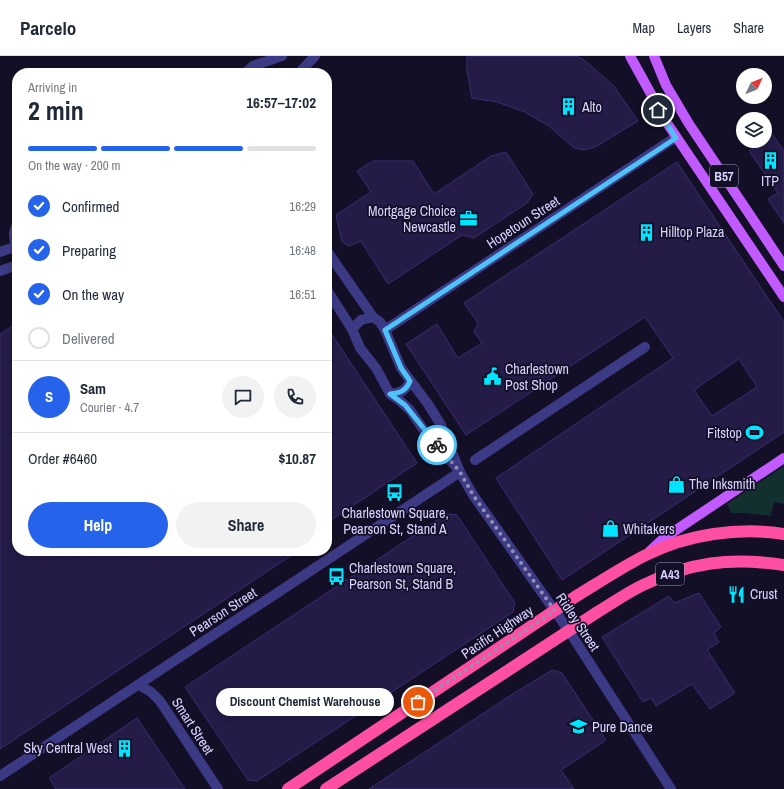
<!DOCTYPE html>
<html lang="en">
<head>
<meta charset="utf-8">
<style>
  :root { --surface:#fff; --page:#f2f2f3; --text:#1f2937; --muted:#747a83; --line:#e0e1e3; --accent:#2563eb }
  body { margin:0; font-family:"Archivo Narrow",sans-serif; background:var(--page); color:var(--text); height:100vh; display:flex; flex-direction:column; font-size:15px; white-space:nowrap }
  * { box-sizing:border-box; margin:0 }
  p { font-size:13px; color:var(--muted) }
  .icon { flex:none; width:22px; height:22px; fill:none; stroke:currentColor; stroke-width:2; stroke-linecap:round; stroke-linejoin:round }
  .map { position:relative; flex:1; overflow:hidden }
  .panel { position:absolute; left:12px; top:12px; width:320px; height:488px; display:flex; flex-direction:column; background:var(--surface); border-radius:16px; box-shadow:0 2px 6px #0003 }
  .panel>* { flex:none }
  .needle { width:26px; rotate:47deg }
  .buttons { position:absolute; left:736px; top:12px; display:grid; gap:8px }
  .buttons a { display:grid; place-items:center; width:36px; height:36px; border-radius:50%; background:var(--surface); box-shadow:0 2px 6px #0003; font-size:20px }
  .pin { position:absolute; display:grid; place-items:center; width:34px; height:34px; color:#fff; margin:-17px; border:2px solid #fff; border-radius:50%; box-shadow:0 1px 4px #0007 }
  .courier { position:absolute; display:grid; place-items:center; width:40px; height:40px; margin:-20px; border:3px solid #4fc3f7; border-radius:50%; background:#fff; color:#222; box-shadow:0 1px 5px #0007 }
  .bubble { position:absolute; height:28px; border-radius:14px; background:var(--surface); box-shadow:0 2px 6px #0003; font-size:13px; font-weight:700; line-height:28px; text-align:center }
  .summary em { font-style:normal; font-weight:700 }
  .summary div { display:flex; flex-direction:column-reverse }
  .summary { display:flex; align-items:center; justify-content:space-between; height:68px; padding:0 16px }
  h1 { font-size:26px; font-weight:700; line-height:30px }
  .bar { display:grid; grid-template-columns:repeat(4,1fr); gap:6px 4px; align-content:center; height:48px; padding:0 16px }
  .bar i { height:5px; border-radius:3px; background:var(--line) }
  .bar .on { background:var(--accent) }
  .bar p { grid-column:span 4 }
  .line { display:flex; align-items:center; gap:10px; padding:0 16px; border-top:1px solid var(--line) }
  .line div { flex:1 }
  .round { display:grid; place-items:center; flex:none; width:42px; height:42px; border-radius:21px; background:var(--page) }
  ol { padding:0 16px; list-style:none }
  li { display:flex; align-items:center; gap:12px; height:44px }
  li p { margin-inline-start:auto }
  li .icon { padding:4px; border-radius:50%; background:var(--accent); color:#fff; stroke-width:4 }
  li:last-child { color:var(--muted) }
  li i { width:22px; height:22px; border:2px solid var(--line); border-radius:50% }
  .cta { display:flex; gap:8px; margin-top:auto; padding:8px 16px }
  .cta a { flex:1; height:46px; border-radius:24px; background:var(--accent); color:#fff; font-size:16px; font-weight:700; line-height:46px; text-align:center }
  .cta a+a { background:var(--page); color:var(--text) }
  header { display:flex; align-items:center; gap:24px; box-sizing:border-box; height:56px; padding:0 20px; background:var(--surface); border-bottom:1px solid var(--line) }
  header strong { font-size:19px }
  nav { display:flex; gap:22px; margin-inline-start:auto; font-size:14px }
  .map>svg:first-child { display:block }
  .green { fill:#12302f }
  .building { fill:#241b47; stroke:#3b2d73; fill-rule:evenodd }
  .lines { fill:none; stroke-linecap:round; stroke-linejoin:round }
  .minor { stroke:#3d3a85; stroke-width:10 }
  .major { stroke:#c25bff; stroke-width:10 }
  .highway { stroke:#ff4fa3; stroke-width:12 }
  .done { stroke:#948fb3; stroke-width:4; stroke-dasharray:0 7.2 }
  .route { stroke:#4fc3f7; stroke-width:5 }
  .labels { text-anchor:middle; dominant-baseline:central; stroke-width:3.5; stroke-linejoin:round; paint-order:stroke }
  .shield { fill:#130f26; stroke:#9e99be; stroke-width:1 }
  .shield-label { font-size:13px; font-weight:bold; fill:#d9d4ff }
  .poi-label { font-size:14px; fill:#d9d4ff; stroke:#130f26; text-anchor:start }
  .street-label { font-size:14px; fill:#d9d4ff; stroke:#130f26 }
</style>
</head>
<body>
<header>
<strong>Parcelo</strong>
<nav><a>Map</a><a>Layers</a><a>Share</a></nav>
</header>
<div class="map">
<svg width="784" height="733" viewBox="0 0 784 733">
  <rect width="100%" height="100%" fill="#130f26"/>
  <!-- green -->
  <path class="green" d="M784,410V448L774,446L771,460L744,457H731L727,448Z"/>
  <!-- building -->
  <g class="building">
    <path d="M467,0H577L584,4L614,30L638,65L595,91L584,94L574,92L549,70L525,56L497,46L472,42L467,15Z"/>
    <path d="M773,79L784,95V167L768,143L778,137L749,95Z"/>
    <path d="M506,96L533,138L527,147L474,182L462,179L388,228L361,185L349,190L342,186L336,159L371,136L357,115L373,105H413L434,138L491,100Z"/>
    <path d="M677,106L784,266V376L562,524L496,422L673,302L645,261L466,379L406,288L437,268L458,302L482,287L474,276L478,267L464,247ZM739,303L757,331L712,360L694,334Z"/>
    <path d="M17,267V495H298L0,693V278Z"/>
    <path d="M327,271L417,407L327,467Z"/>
    <path d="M446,458L457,459L515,547L513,556L257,725L248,724L185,631Z"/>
    <path d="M699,537L721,571L714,577L719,586L707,594L735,637L710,653L692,628L656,650L651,642L643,646L602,581L669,540L674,547Z"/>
    <path d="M552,614L562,617L606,684L561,714L574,733H369L511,639Z"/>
    <path d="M137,662L185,733H56L49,722Z"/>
  </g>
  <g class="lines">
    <!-- minor -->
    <g class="minor">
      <path d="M245,17L253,10L282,0"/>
      <path d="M299,17L315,0"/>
      <path d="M17,191C14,183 12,177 17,169"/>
      <path d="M327,195L373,261L380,266L385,274L401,312L428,348L441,369L460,416L473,439L569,575L671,733"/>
      <path d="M0,196L17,190"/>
      <path d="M0,215L17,209"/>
      <path d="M327,234L352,273L360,292L376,312L390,338L399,344L410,354L425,376L456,411"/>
      <path d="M352,273L361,264L373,261"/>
      <path d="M385,274L676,81"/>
      <path d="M390,338C400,337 406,335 410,325"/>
      <path d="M475,404L645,291"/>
      <path d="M139,629L151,636L160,645L218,733"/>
      <path d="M0,720L460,416"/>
    </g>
    <!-- major -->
    <g class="major">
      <path d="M630,0L667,67L784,241"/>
      <path d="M654,0L666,29L689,68L784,210"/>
      <path d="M650,495L664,482L784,402"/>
    </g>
    <!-- highway -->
    <g class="highway">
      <path d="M288,733L575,541C598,527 622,511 646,499C687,478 739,471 784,478"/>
      <path d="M326,733L596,557C611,548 625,538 641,530C690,506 730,501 784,509"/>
    </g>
  </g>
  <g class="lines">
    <!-- done -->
    <path class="done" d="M418,646L555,555L473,439L460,416L437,389"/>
    <!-- route -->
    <path class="route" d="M437,389L405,349L390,338C400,337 406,335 410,325L401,312L385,274L676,82L658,54"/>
  </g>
  <!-- icons -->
  <defs>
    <symbol id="building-bare" viewBox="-9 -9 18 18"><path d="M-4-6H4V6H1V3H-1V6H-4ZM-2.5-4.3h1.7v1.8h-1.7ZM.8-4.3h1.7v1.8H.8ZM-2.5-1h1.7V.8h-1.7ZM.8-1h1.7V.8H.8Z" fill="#00e5ff" stroke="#130f26" stroke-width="2.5" paint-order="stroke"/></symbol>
    <symbol id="office-bare" viewBox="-9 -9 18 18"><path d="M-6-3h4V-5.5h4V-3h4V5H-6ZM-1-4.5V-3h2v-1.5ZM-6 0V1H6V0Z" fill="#00e5ff" stroke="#130f26" stroke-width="2.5" paint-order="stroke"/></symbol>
    <symbol id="civic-bare" viewBox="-9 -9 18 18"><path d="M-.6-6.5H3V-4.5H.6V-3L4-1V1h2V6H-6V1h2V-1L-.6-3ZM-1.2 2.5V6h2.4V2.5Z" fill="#00e5ff" stroke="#130f26" stroke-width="2.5" paint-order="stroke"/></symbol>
    <symbol id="stadium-bare" viewBox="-9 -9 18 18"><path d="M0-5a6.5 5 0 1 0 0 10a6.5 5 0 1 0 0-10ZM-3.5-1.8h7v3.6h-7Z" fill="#00e5ff" stroke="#130f26" stroke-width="2.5" paint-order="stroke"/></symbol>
    <symbol id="shop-bare" viewBox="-9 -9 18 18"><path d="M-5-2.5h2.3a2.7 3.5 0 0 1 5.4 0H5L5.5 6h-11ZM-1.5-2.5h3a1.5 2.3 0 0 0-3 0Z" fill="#00e5ff" stroke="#130f26" stroke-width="2.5" paint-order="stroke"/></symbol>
    <symbol id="bus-bare" viewBox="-9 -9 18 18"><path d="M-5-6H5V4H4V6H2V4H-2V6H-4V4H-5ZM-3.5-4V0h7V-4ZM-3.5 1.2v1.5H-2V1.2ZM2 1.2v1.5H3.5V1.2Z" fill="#00e5ff" stroke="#130f26" stroke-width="2.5" paint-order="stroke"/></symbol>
    <symbol id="restaurant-bare" viewBox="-9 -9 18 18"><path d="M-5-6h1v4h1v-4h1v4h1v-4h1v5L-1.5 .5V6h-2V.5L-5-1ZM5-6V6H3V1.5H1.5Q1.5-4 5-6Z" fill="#00e5ff" stroke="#130f26" stroke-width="2.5" paint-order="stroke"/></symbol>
    <symbol id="school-bare" viewBox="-9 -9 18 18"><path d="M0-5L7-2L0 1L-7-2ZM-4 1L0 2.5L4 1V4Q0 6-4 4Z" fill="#00e5ff" stroke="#130f26" stroke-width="2.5" paint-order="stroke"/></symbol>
  </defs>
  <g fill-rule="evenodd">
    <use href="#building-bare" x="556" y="38" width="25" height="25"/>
    <use href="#building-bare" x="758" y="92" width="25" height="25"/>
    <use href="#office-bare" x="456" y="150" width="25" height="25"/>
    <use href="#building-bare" x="634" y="164" width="25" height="25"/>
    <use href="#civic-bare" x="480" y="308" width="25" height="25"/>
    <use href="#stadium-bare" x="742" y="364" width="25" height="25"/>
    <use href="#shop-bare" x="664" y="416" width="25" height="25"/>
    <use href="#bus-bare" x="382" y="424" width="25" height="25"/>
    <use href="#shop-bare" x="598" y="460" width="25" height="25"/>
    <use href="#bus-bare" x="324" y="508" width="25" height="25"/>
    <use href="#restaurant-bare" x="724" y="526" width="25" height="25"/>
    <use href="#school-bare" x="566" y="658" width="25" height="25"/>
    <use href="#building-bare" x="112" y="680" width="25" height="25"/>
  </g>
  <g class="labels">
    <!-- shield labels -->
    <g class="shield">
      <rect x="710" y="109" width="28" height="22" rx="3"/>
      <rect x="656" y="507" width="28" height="22" rx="3"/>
    </g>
    <g class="shield-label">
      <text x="724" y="120">B57</text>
      <text x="670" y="518">A43</text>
    </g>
    <!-- poi labels -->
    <g class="poi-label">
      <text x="582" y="51">Alto</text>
      <text x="770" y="125" text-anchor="middle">ITP</text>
      <text x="456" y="155" text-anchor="end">Mortgage Choice<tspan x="456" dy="16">Newcastle</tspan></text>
      <text x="660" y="176">Hilltop Plaza</text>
      <text x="505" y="313">Charlestown<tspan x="505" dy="16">Post Shop</tspan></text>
      <text x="742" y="377" text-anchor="end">Fitstop</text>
      <text x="689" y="428">The Inksmith</text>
      <text x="395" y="457" text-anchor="middle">Charlestown Square,<tspan x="395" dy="16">Pearson St, Stand A</tspan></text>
      <text x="623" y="473">Whitakers</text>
      <text x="349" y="512">Charlestown Square,<tspan x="349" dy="16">Pearson St, Stand B</tspan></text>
      <text x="750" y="538">Crust</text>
      <text x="592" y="671">Pure Dance</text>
      <text x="112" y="692" text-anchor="end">Sky Central West</text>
    </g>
    <!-- street labels -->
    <g class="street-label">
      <text transform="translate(523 166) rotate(-33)">Hopetoun Street</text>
      <text transform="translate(223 556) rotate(-33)">Pearson Street</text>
      <text transform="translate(578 566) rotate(56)">Ridley Street</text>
      <text transform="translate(497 576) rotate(-34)">Pacific Highway</text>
      <text transform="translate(193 670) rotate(57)">Smart Street</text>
    </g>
  </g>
</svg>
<div class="buttons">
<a><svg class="needle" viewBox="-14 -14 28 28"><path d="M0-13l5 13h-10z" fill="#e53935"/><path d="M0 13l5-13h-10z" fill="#747a83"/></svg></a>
<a><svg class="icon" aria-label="layers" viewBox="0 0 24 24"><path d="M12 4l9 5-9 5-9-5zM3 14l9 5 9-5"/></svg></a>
</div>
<div class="pin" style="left:418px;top:646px;background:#ea580c"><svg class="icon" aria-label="bag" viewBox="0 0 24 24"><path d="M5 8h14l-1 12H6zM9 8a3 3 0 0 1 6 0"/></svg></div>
<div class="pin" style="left:658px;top:54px;background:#1f2937"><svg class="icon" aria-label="home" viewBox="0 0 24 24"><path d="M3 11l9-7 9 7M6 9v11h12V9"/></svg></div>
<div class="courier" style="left:437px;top:389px"><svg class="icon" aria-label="bike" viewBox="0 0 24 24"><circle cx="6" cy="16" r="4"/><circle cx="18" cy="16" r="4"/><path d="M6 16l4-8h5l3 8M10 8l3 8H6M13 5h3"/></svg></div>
<div class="bubble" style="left:216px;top:632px;width:178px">Discount Chemist Warehouse</div>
<section class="panel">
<div class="summary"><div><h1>2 min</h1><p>Arriving in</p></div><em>16:57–17:02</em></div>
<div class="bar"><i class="on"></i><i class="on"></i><i class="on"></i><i></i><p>On the way · 200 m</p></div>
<ol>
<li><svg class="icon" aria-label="check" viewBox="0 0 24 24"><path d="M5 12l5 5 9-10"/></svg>Confirmed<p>16:29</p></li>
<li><svg class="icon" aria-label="check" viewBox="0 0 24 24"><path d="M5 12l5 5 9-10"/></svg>Preparing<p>16:48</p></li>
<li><svg class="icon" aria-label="check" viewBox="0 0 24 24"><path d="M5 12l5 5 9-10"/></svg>On the way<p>16:51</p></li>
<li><i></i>Delivered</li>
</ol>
<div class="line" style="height:72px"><b class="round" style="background:var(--accent);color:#fff">S</b><div><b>Sam</b><p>Courier · 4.7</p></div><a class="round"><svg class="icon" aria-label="chat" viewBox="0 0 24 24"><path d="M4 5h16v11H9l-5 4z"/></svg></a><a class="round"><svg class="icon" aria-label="phone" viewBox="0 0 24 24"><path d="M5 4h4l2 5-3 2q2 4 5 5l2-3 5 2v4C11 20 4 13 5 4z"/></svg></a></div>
<div class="line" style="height:52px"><div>Order #6460</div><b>$10.87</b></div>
<div class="cta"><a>Help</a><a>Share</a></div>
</section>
</div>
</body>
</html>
